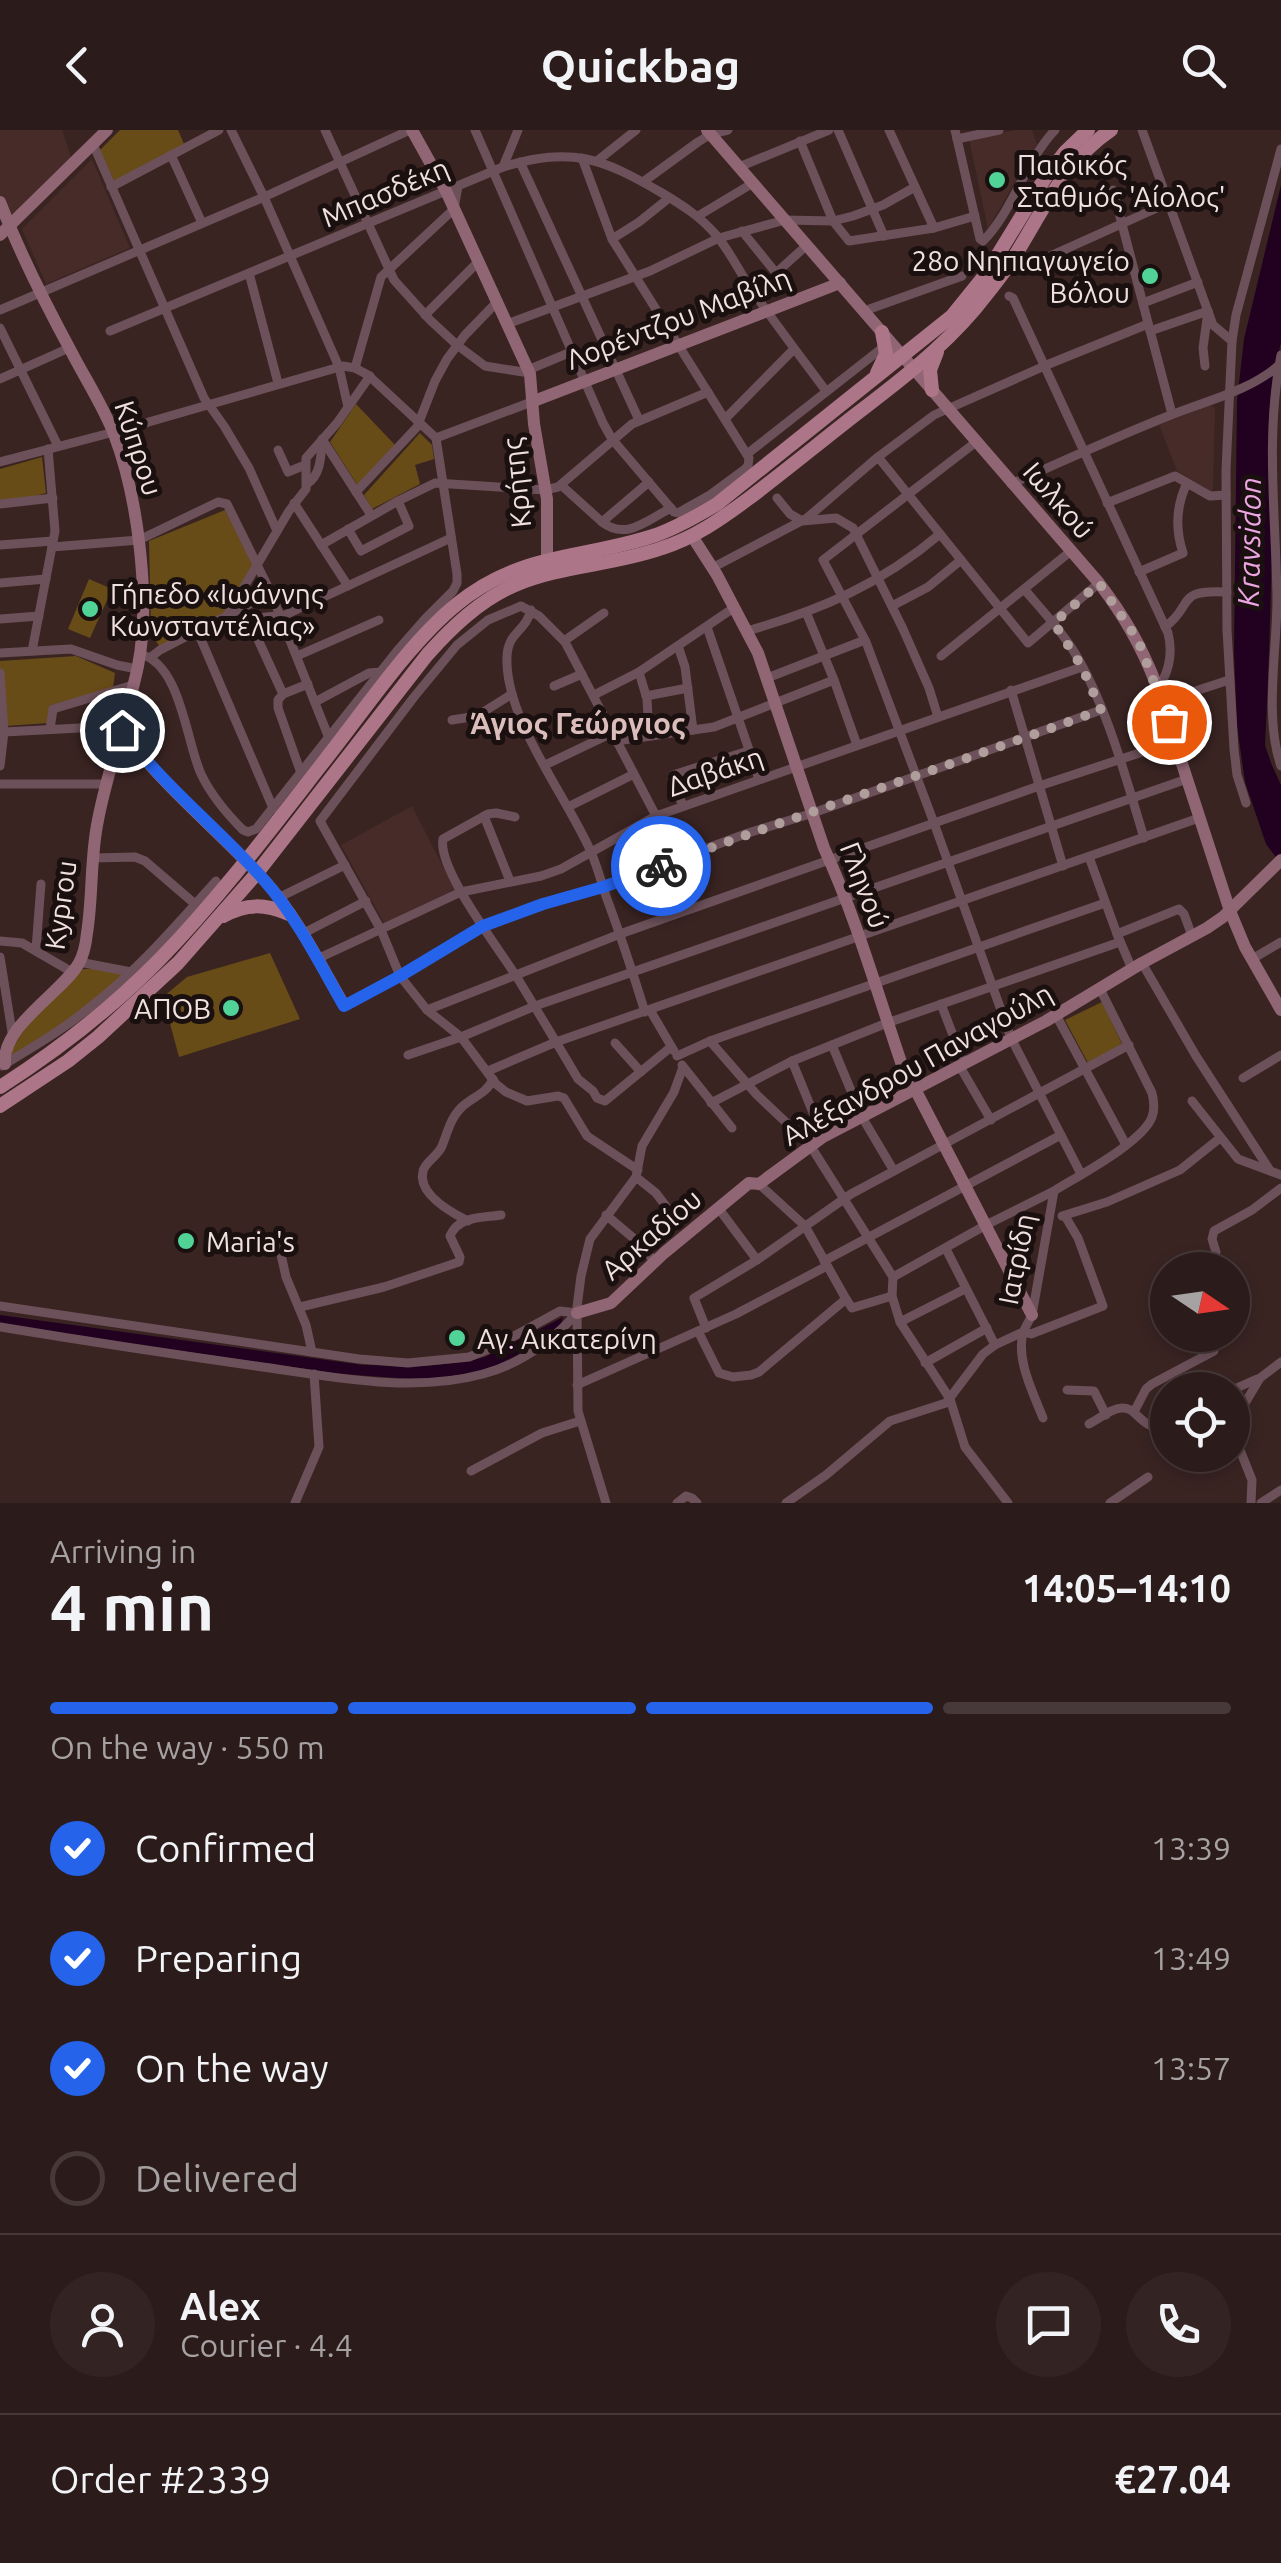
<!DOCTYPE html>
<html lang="en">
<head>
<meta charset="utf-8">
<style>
  :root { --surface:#2b1b1a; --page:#332423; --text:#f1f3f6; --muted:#a6a1a2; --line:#473939; --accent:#2563eb }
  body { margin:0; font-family:Ubuntu,sans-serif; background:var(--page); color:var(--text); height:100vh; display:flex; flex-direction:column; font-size:38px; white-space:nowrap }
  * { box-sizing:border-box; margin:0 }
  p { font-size:32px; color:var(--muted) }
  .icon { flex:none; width:55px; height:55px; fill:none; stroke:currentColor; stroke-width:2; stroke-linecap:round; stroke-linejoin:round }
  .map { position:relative; height:1373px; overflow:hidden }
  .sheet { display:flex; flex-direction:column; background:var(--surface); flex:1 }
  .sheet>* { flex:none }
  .needle { width:65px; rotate:103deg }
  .fabs { position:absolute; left:1150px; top:1122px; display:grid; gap:20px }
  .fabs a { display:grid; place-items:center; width:100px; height:100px; border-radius:50%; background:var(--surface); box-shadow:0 5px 15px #0003,0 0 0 2px var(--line); font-size:50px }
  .pin { position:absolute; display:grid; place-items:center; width:85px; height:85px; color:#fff; margin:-42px; border:5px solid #fff; border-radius:50%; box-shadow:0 2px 10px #0007 }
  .courier { position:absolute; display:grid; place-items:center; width:100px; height:100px; margin:-50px; border:8px solid #2563eb; border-radius:50%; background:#fff; color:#222; box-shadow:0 2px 12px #0007 }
  .head em { font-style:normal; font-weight:700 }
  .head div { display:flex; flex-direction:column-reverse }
  .head { display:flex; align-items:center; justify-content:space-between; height:170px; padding:0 50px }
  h1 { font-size:65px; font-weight:700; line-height:75px }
  .bar { display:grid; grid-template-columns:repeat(4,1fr); gap:15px 10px; align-content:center; height:120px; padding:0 50px }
  .bar i { height:12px; border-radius:8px; background:var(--line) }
  .bar .active { background:var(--accent) }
  .bar p { grid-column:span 4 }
  .line { display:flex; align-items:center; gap:25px; padding:0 50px; border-top:2px solid var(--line) }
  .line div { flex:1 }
  .round { display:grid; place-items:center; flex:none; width:105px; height:105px; border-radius:52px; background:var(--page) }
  ol { padding:0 50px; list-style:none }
  li { display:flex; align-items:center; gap:30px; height:110px }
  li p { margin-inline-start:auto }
  li .icon { padding:10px; border-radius:50%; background:var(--accent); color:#fff; stroke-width:4 }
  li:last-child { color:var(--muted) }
  li i { width:55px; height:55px; border:5px solid var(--line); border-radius:50% }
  header { display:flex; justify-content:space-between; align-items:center; height:130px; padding:0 50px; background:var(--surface); font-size:45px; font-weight:700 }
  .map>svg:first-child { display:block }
  .built { fill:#462b28 }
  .green { fill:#684c17 }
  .water { fill:#220020 }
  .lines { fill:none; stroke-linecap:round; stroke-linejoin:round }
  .street { stroke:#6d515a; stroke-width:9 }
  .secondary { stroke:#916674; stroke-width:12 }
  .primary { stroke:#ad7688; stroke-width:14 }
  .done { stroke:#b09e9d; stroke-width:10; stroke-dasharray:0 18 }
  .route { stroke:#2563eb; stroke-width:12 }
  .poi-dot { fill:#51d398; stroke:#1a100f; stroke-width:4 }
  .labels { text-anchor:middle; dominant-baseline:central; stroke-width:10; stroke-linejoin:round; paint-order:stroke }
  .poi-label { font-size:28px; fill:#f0e0df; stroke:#1a100f; text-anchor:start }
  .street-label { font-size:28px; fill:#f0e0df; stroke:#1a100f }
  .water-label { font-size:30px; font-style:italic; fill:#eda5e4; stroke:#1a100f }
  .neighbourhood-label { font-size:30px; font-weight:bold; fill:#dbbebb; stroke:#1a100f }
</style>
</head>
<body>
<header><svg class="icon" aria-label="back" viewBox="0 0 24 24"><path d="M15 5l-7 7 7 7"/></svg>Quickbag<svg class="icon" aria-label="search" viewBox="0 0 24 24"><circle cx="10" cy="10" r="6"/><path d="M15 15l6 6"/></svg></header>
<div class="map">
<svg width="1281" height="1373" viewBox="0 0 1281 1373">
  <rect width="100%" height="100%" fill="#392422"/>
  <!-- built -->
  <g class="built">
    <path d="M0,0H62L72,30L10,91L0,65Z"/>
    <path d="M1015,0H1032L1037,14L988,99L969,9Z"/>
    <path d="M92,29L130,118L46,154L22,99Z"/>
    <path d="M1210,275L1215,278L1213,360L1211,363L1177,341L1159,295Z"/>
    <path d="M412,676L455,760L385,795L341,715Z"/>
  </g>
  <!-- green -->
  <g class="green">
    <path d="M120,0H178L184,14L114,51L100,20Z"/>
    <path d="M356,274L395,315L358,356L330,312Z"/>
    <path d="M420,303L432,315L434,329L415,335L420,354L372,379L364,365Z"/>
    <path d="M42,327L46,363L23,369L0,370V339Z"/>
    <path d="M225,380L253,435L226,482L159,516L151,502L149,411Z"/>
    <path d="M89,449L112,459L90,508L68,499Z"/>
    <path d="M76,526L115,543L113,558L51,575L48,593L6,596L0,592V531Z"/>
    <path d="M270,823L300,889L179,927L163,867L187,847Z"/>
    <path d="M83,839H98L125,844L66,892L12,925L11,921C29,890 55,859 83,839Z"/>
    <path d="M1102,872L1122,914L1088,933L1065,890Z"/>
  </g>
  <!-- water -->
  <g class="water">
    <path d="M1281,55V212L1276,236C1272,363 1272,489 1265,615L1271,633L1281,655V734L1266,714L1245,652L1237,596L1234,522L1237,271L1244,209Z"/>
    <path d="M0,1185L363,1235L425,1236L465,1232L485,1227L563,1187L559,1202L489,1240L426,1250L341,1244L0,1195Z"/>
  </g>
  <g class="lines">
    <!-- street -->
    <g class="street">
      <path d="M231,0L264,67L339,237L348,277"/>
      <path d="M325,0L394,150L430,190L457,215L485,236L523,242L571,222"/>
      <path d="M475,0L603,293L612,309L674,382L678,383L710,365L744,340L748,336L749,328L612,109L582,28"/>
      <path d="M838,0L884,106"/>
      <path d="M889,0L934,98"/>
      <path d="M955,0L980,109L983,111C1012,83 1024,33 1055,0"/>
      <path d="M1142,0L1213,195L1232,211L1226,340L1227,500L1234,619L1237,645L1246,673"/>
      <path d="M957,9L999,0"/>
      <path d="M800,11L833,91L849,111L934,98L975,86"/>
      <path d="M93,14L204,268L224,296L249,338L277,401"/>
      <path d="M171,25L202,93"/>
      <path d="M597,31L636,0"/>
      <path d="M520,32L639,290"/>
      <path d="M503,37L518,0"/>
      <path d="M739,37L829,0"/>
      <path d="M643,52L698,12L711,4L728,0"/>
      <path d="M111,57L219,0"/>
      <path d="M1113,60L1172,284"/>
      <path d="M698,86L753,53"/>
      <path d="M742,101L776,143L807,115"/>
      <path d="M612,109L639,92L669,68"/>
      <path d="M1028,136L1168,73"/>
      <path d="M249,143L278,253"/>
      <path d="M1009,166L1013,168L1168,503C1172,519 1170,536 1163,550L1156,554"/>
      <path d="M1143,173L1198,152"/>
      <path d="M0,180L264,67L410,0"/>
      <path d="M864,181L962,146"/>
      <path d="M425,185L478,132"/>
      <path d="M507,194L650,141L719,108L785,90L833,91L853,86L883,75L915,57"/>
      <path d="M0,198L58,316"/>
      <path d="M110,201L503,37C572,16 602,28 662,63C682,75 701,87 716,105C729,120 738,139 749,156C774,192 800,226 826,261"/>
      <path d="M1150,201L1208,181"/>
      <path d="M1232,211L1236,185L1281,19"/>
      <path d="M1281,225C1265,306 1276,388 1277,469C1277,520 1264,588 1281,636"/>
      <path d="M1205,236L1203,218L1208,181"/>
      <path d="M355,238L381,147L454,79L458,56"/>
      <path d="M0,249L69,218"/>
      <path d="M725,289L794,219"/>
      <path d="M322,309L371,385"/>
      <path d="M976,312L823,430L866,512L934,693L1011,908L1081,1044"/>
      <path d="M278,320L288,342L305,335"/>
      <path d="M747,324L886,215"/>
      <path d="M878,327L1028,513L1099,453"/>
      <path d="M0,332L114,302L343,236L355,238L368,245L436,308L534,271"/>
      <path d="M307,354C321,345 321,326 322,311"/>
      <path d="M1011,354C1064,331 1117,306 1171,285C1206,271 1249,261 1278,236"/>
      <path d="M561,355L602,392L649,352"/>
      <path d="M356,362L417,297L435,251L447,229L465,205L497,172"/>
      <path d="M777,368L790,384L802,391L836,388L853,398L903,499L929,558L938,587"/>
      <path d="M294,373L348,456"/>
      <path d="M1107,373L1175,346L1210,366L1226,365"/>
      <path d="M0,374L53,368"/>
      <path d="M602,392C626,411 647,390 671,378"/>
      <path d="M348,399L361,421L409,396L398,371"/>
      <path d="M0,415L53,411"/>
      <path d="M321,415L398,371L435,353L545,360L558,357L632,294L708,262"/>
      <path d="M52,417L139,410L218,372L227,374L271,463L329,608"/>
      <path d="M712,438L807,388L878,327L934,285L1049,234L1148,194"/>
      <path d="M1139,442L1183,423C1175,399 1176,376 1187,353"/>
      <path d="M0,453L46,449"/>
      <path d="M1024,459C1041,479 1059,498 1073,520C1106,573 1126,648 1144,708"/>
      <path d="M892,476L928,457L961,430"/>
      <path d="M531,480C526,501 508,502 507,526C504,588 566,665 591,722C597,736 601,751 606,766C620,804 633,843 645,882"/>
      <path d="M806,482L834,550L857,615"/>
      <path d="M228,484L289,381L306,359V328L337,293L370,246"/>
      <path d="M0,489L39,486"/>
      <path d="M249,490L283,564L278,570V578L301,643"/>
      <path d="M707,497L759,649"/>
      <path d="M1165,497C1195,475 1174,459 1227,462"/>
      <path d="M201,498L228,499L257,488L285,485L451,408"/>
      <path d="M197,500L273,678"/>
      <path d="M747,501C821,480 881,454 940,404"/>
      <path d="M564,511L604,483"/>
      <path d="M678,516L685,537L693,600"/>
      <path d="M32,521L55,401L48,319"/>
      <path d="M0,523L71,519L117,535L137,539"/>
      <path d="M140,524C181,534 186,611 201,644C211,665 227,684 243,700L248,702L256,699L397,521L425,489L453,461L457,453V444L436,308"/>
      <path d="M297,526L379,490"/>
      <path d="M941,526L1071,421"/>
      <path d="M151,527L160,520L271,463"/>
      <path d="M639,542L647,569L649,606"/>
      <path d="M0,543L4,602L0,636"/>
      <path d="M767,548L865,510"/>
      <path d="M554,556L582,544"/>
      <path d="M1011,560L1063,736"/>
      <path d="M283,564L308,554"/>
      <path d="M594,565L639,542L735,477"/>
      <path d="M646,566L688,558"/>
      <path d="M315,572L369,543L381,542"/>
      <path d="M1162,572L1229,550"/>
      <path d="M452,590L477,586L512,564"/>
      <path d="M50,599L53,579L133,555"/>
      <path d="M4,602L117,596L121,600"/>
      <path d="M616,611L714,597L834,550"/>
      <path d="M545,635L612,603"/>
      <path d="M0,654H106"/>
      <path d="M683,676L672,649L673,645L748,621"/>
      <path d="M568,677L634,644"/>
      <path d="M659,685L679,729"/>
      <path d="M484,686L510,751"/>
      <path d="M515,687L496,683L488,684L443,709C437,739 500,820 518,849C538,882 558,915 578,949L593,961L597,968L605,971L671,917"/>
      <path d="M1089,727L1117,804L1132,839"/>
      <path d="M93,728L135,727L145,731L195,774"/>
      <path d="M278,768L345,735"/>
      <path d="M302,804L366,771"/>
      <path d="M1117,804L1179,779L1184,784L1192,806"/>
      <path d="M0,811L22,813L72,842"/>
      <path d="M36,819L41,754"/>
      <path d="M0,827L13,908"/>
      <path d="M317,829L461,762L541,746L561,739L656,686L1082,537"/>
      <path d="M1252,829L1281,812"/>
      <path d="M79,832L131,842"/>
      <path d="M1142,833L1196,926L1269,1039"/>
      <path d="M941,874L961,926"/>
      <path d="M344,875L400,846L483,796L543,774L603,757L748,703L813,683L1101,580"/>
      <path d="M427,880L620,804L1039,656L1176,611"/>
      <path d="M650,880L674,921"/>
      <path d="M1056,885L1126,1015"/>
      <path d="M710,911L757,965L810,1015L893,1147L892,1166L900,1192L950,1269L965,1317L1008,1373"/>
      <path d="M615,913L641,942"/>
      <path d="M832,915L862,987L894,1041"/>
      <path d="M408,925L461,907L535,876L1187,649"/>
      <path d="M677,926L710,911L1105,773"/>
      <path d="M792,931L823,1007"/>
      <path d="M682,935L732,998"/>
      <path d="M959,935L991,990"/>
      <path d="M2,936C34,916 66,898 94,874C140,838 177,794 216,751"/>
      <path d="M488,941L556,912L1199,688"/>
      <path d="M1243,948L1281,925"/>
      <path d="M1192,971L1238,1029L1281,1045"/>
      <path d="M711,973L792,931L887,893L1120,812"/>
      <path d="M638,1040L587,1006L564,968L558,966L527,971L506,962L496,954L461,907L427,880L400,846L381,800L320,691L414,567L457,515L488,490L521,476L539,486L565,512L656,686"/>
      <path d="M636,1047L656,1063L671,1083L638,1112"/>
      <path d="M759,1054L805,1096L846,1169"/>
      <path d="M719,1079L757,1130"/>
      <path d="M606,1085L638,1112L655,1132"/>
      <path d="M1062,1086L1107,1072L1180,1040L1220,1008"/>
      <path d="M468,1091C452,1083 417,1064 423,1041C425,1032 438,1026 442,1016C448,1001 451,986 464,975C475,966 487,963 493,949"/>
      <path d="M232,1117L278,1111L286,1147L306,1195L312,1222"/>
      <path d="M946,1119L995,1215"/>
      <path d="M1216,1122L1212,1109L1214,1101L1252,1080L1281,1058"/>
      <path d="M824,1131L1061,1005"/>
      <path d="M893,1147L986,1095L1054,1061"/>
      <path d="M0,1176L359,1229L408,1233L469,1227L494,1217L560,1181L577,1183"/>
      <path d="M300,1177L384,1157L459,1132L460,1127L450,1106C458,1086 482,1088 501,1085"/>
      <path d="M900,1192L965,1159"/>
      <path d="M0,1197C85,1211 170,1224 256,1236C329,1246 410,1264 483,1244C520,1234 552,1211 577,1183"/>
      <path d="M706,1198L694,1168L757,1130L851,1064L1129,915"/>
      <path d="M698,1201L719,1243L733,1247L751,1245L759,1242L846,1169L852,1178L892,1166"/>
      <path d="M925,1233L987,1198"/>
      <path d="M577,1255L736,1184L827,1136"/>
      <path d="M1067,1260L1094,1261L1106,1285"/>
      <path d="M1232,1260L1257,1249"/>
      <path d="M1134,1282L1146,1259L1152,1254L1214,1221"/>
      <path d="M1043,1288C1033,1262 1016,1231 1023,1202L1031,1204L1103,1176L1078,1108L1065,1086"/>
      <path d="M1089,1294C1099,1289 1110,1279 1121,1278C1138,1276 1138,1299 1168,1299"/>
      <path d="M1232,1295L1260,1248L1281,1232"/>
      <path d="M1232,1300L1252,1350L1251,1373"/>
      <path d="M471,1341L542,1303L580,1291"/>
      <path d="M295,1373L319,1317L314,1244"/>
      <path d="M606,1373L578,1281L577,1177L581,1146L590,1109L636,1047L642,1016L674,962L683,937"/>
      <path d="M677,1373L686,1366L692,1368L697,1373"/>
      <path d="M786,1373L826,1345L890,1291L946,1273L983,1224L995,1215L1023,1202L1032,1185L1054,1061C1078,1046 1143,1012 1152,987C1155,979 1154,971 1152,963L1100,859"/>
      <path d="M1110,1373L1148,1347"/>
      <path d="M1261,1373L1281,1360"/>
    </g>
    <!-- secondary -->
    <g class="secondary">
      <path d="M412,0L446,61L530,244L534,294L547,369V429"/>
      <path d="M707,0L1099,453C1124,486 1141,515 1156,554L1230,781L1245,817L1281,880"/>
      <path d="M0,72C20,124 46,175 72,223C86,250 103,276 114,304C138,367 151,470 138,536C127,588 108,638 98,690C90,728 93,766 87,803C86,813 84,824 79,833C63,862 1,896 5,934"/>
      <path d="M0,105L107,0"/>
      <path d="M534,271L840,153"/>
      <path d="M692,406L717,445L758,523L824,718C860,796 882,880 911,961"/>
      <path d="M121,600C163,656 218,700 265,751C298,788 320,834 344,875"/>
      <path d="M915,959L1032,1185"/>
      <path d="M577,1183L611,1173L664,1123L749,1053L759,1054L823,1007L1046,891L1142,833L1207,798L1223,787L1281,730"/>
    </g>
    <!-- primary -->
    <g class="primary">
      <path d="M877,243L886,224L882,202"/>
      <path d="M932,260L930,240L937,222"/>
      <path d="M223,786C247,773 265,774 289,784"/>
      <path d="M0,957C58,920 112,878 160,829C220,767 272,698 325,630C364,581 409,513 457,474C523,421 582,430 656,405C678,397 697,386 717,374L952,186L986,144L1045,48L1065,22L1088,0"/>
      <path d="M0,976L68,931L98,907L178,833L257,743L427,525C452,497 480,470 515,455C562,435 615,435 662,418C694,408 721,389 748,369C784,342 819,313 855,285C897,253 940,220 974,180C987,164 1000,148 1011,132C1041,85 1063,32 1111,0"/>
    </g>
  </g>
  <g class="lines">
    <!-- done -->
    <path class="done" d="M661,736C807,682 955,634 1101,580L1082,537L1054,493L1099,453L1138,510L1169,592"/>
    <!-- route -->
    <path class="route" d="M122,600C163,656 219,699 265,751C297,788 320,834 344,876L400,846L483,796L543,774L603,757L661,736"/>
  </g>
  <!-- markers -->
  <g class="poi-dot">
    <circle cx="997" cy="50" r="10"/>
    <circle cx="1150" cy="146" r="10"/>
    <circle cx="90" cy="479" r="10"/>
    <circle cx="231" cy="878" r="10"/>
    <circle cx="186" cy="1111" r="10"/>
    <circle cx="457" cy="1208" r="10"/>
  </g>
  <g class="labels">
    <!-- poi labels -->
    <g class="poi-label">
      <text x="1017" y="34">Παιδικός<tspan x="1017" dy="32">Σταθμός 'Αίολος'</tspan></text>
      <text x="1130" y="130" text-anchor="end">28ο Νηπιαγωγείο<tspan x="1130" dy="32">Βόλου</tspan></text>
      <text x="110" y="463">Γήπεδο «Ιωάννης<tspan x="110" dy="32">Κωνσταντέλιας»</tspan></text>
      <text x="211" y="878" text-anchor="end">ΑΠΟΒ</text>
      <text x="206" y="1111">Maria's</text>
      <text x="477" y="1208">Αγ. Αικατερίνη</text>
    </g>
    <!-- street labels -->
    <g class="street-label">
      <text transform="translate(385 62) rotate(-23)">Μπασδέκη</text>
      <text transform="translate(678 188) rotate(-21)">Λορέντζου Μαβίλη</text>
      <text transform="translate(139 318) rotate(72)">Κύπρου</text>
      <text transform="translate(516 353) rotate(-96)">Κρήτης</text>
      <text transform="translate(1059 370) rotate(49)">Ιωλκού</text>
      <text transform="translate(715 641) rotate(-19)">Δαβάκη</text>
      <text transform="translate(865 755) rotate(69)">Γληνού</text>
      <text transform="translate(60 775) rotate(-82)">Kyprou</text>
      <text transform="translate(917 934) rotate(-29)">Αλέξανδρου Παναγούλη</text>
      <text transform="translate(651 1104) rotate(-41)">Αρκαδίου</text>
      <text transform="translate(1016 1129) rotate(-79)">Ιατρίδη</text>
    </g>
    <!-- water labels -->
    <g class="water-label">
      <text transform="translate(1249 412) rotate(-89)">Kravsidon</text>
    </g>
    <!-- neighbourhood labels -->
    <g class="neighbourhood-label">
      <text x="578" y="593">Άγιος Γεώργιος</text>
    </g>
  </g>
</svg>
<div class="fabs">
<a><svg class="needle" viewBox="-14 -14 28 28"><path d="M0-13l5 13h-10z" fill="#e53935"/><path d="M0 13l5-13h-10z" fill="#a6a1a2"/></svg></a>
<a><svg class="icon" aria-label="locate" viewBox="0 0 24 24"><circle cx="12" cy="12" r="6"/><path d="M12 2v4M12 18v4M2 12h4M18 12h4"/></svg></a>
</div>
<div class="pin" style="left:1169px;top:592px;background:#ea580c"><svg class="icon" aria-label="bag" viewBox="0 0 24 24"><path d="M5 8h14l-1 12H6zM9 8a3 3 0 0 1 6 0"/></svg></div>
<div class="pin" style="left:122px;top:600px;background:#1f2937"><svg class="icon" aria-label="home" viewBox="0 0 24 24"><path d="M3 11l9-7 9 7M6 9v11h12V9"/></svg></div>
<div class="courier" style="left:661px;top:736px"><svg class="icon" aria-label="bike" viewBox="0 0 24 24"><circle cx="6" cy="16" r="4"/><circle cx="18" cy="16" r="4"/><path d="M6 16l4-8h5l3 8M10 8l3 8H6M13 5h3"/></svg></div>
</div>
<section class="sheet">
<div class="head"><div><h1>4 min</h1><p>Arriving in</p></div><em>14:05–14:10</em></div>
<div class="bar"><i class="active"></i><i class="active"></i><i class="active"></i><i></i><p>On the way · 550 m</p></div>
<ol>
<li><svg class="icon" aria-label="check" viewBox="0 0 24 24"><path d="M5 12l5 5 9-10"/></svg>Confirmed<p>13:39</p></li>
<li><svg class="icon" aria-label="check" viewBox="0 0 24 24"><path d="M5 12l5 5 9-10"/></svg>Preparing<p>13:49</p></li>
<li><svg class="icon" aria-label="check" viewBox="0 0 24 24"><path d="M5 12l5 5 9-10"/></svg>On the way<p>13:57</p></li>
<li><i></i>Delivered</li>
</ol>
<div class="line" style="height:180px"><a class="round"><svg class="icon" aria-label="person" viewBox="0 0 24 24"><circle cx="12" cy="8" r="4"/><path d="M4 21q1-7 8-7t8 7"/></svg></a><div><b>Alex</b><p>Courier · 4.4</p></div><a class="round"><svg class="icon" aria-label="chat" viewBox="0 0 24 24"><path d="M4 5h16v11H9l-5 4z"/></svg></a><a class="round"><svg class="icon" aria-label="phone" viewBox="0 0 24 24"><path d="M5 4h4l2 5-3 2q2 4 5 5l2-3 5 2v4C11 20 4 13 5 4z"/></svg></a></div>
<div class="line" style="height:130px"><div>Order #2339</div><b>€27.04</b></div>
</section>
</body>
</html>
